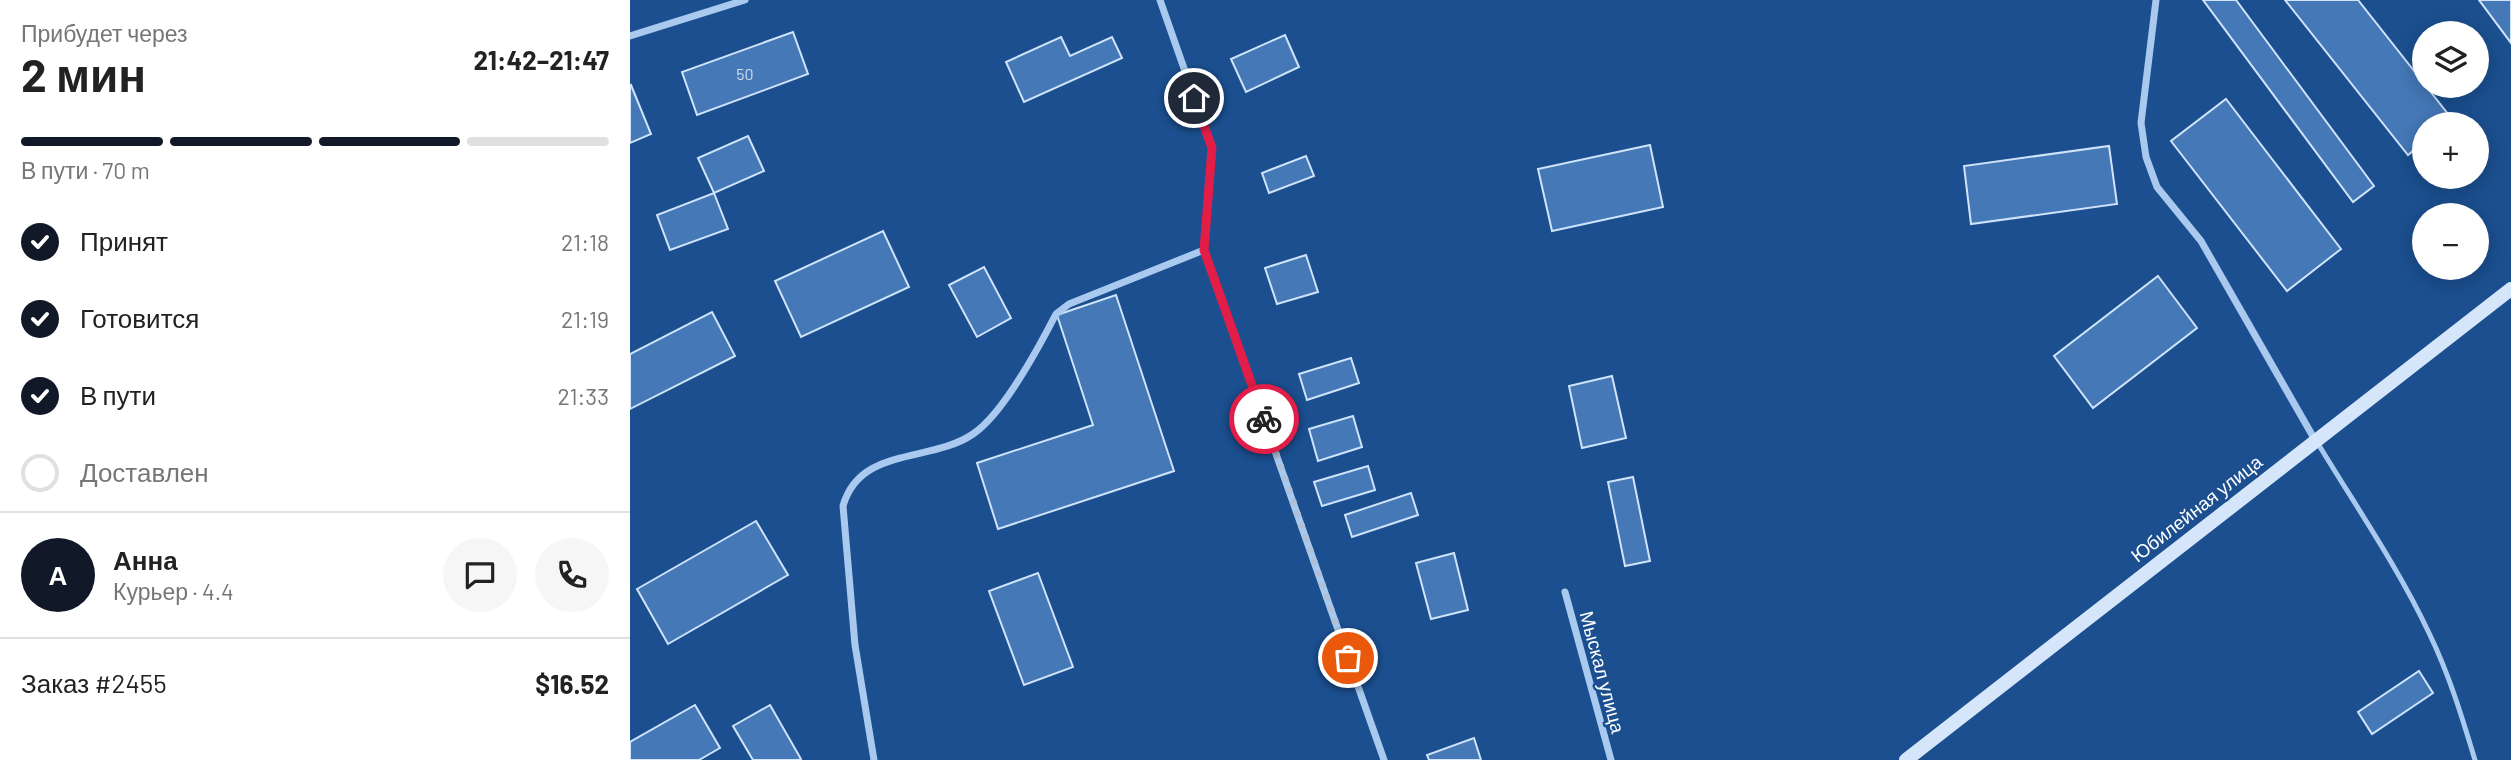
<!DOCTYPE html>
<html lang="ru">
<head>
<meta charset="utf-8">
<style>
  :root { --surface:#fff; --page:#f6f6f6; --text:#222; --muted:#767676; --line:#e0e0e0; --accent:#111827 }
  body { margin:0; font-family:Barlow,sans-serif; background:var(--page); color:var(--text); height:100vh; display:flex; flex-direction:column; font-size:26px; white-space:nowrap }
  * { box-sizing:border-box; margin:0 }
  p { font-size:23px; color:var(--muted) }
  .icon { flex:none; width:38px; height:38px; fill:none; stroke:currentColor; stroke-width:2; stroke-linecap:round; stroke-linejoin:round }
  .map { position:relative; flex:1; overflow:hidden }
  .sheet { display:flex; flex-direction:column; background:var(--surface); width:630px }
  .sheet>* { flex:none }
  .tools { position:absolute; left:1782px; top:21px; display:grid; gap:14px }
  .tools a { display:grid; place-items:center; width:77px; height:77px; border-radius:50%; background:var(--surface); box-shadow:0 4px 18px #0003; font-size:35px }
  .pin { position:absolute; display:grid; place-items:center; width:60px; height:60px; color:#fff; margin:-30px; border:4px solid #fff; border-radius:50%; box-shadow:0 2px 7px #0007 }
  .courier { position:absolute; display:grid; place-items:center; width:70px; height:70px; margin:-35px; border:5px solid #e11d48; border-radius:50%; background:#fff; color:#222; box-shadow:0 2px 9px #0007 }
  .headline em { font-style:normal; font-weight:700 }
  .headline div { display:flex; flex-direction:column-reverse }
  .headline { display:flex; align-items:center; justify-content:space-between; height:119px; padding:0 21px }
  h1 { font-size:46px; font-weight:700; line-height:52px }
  .bar { display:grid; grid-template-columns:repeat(4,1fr); gap:10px 7px; align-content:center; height:84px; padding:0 21px }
  .bar i { height:9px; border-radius:5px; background:var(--line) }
  .bar .active { background:var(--accent) }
  .bar p { grid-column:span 4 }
  .line { display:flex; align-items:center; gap:18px; padding:0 21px; border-top:2px solid var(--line) }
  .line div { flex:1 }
  .round { display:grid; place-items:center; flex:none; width:74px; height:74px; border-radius:37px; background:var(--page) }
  ol { padding:0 21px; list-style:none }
  li { display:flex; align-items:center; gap:21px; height:77px }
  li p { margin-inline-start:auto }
  li .icon { padding:7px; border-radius:50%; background:var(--accent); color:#fff; stroke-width:4 }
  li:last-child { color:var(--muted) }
  li i { width:38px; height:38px; border:4px solid var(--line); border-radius:50% }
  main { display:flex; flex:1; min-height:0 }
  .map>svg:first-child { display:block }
  .building { fill:#4478b7; stroke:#cfe3fa; stroke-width:2 }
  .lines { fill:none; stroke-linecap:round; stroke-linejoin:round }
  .service { stroke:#a9c9ee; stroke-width:5 }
  .minor { stroke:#a9c9ee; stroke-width:7 }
  .secondary { stroke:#d6e6fa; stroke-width:14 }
  .done { stroke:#afc1d8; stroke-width:7; stroke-dasharray:0 12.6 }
  .route { stroke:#e11d48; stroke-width:9 }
  .labels { text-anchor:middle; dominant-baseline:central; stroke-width:5; stroke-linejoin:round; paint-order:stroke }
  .number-label { font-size:16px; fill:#d0dded }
  .street-label { font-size:19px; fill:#fff; stroke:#1b4f8f }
</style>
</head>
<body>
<main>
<section class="sheet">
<div class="headline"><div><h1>2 мин</h1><p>Прибудет через</p></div><em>21:42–21:47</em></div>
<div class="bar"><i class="active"></i><i class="active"></i><i class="active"></i><i></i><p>В пути · 70 m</p></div>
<ol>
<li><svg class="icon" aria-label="check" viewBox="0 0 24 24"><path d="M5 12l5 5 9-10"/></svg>Принят<p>21:18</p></li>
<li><svg class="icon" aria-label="check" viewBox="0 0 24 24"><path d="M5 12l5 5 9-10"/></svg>Готовится<p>21:19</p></li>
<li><svg class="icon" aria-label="check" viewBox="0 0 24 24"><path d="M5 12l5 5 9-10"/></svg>В пути<p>21:33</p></li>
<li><i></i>Доставлен</li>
</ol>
<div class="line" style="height:126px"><b class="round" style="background:var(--accent);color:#fff">А</b><div><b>Анна</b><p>Курьер · 4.4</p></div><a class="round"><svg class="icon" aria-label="chat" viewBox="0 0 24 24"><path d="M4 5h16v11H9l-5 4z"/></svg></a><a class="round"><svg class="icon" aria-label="phone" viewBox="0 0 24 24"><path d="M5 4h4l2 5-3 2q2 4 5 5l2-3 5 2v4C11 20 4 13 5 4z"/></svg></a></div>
<div class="line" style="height:91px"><div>Заказ #2455</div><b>$16.52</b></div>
</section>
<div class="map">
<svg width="1881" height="760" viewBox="0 0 1881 760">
  <rect width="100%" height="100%" fill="#1b4f8f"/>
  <!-- building -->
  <g class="building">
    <path d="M1573,0H1606L1744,186L1723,202Z"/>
    <path d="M1655,0H1728L1822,119L1815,124H1794V142L1778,155Z"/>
    <path d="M1849,0H1881V43Z"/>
    <path d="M163,32L178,74L67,115L52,72Z"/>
    <path d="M655,35L669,67L616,92L601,59Z"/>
    <path d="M431,37L440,56L482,37L492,58L394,102L376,62Z"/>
    <path d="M1,85L21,134L0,143V86Z"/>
    <path d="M1596,99L1711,249L1657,291L1541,141Z"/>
    <path d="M118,136L134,171L84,193L68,158Z"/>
    <path d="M1020,145L1033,207L922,231L908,169Z"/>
    <path d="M1479,146L1487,204L1341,224L1334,166Z"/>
    <path d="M676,156L684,176L639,193L632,173Z"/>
    <path d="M84,193L98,229L40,250L27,215Z"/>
    <path d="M253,231L279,287L171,337L145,281Z"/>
    <path d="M676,255L688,292L647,304L635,268Z"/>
    <path d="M354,267L381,318L347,337L319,285Z"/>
    <path d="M1528,276L1567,328L1463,408L1424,356Z"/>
    <path d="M486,295L544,471L368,529L347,463L463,425L427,315Z"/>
    <path d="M82,312L105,356L0,409V354Z"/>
    <path d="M721,358L729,383L677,400L669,374Z"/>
    <path d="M982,376L996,438L952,448L939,386Z"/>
    <path d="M723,416L732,447L688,461L679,429Z"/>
    <path d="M738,466L745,490L692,506L684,482Z"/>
    <path d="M1003,477L1020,561L995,566L978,482Z"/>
    <path d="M781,493L788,515L722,537L715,515Z"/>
    <path d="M126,521L158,575L38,644L7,589Z"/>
    <path d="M824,553L838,610L801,619L786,563Z"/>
    <path d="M408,573L443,667L394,685L359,591Z"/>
    <path d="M1789,671L1803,693L1742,734L1728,712Z"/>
    <path d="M65,705L90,748L69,760H0V742Z"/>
    <path d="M140,705L171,759L169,760H123L103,726Z"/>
    <path d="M844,738L851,760H799L797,755Z"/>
  </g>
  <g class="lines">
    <!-- service -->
    <path class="service" d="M1687,442C1725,505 1768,567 1799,633C1819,674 1832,717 1845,760"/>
    <!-- minor -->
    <g class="minor">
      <path d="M530,0L582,148L574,250L754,760"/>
      <path d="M1526,0L1511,123L1516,157L1527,187L1571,241L1685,440"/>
      <path d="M0,36L115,0"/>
      <path d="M935,592L981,760"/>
      <path d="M244,760L225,645L213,506C230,446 301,463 343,434C373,414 409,347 426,314L439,304L574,250"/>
    </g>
    <!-- secondary -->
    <path class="secondary" d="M1276,760L1881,289"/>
  </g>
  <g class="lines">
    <!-- done -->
    <path class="done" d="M634,419L718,658"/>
    <!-- route -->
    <path class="route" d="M564,98L582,148L574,250L634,419"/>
  </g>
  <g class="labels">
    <!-- number labels -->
    <g class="number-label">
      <text x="115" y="73">50</text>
    </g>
    <!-- street labels -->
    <g class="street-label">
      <text transform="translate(1566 508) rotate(-38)">Юбилейная улица</text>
      <text transform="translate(973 672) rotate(75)">Мыскал улица</text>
    </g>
  </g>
</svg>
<div class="tools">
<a><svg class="icon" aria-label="layers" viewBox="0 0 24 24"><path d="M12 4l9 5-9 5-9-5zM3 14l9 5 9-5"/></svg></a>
<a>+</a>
<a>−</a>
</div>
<div class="pin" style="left:718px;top:658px;background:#ea580c"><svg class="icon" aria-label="bag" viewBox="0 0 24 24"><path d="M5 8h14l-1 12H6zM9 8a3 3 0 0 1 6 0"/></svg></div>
<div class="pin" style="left:564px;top:98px;background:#1f2937"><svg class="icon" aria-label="home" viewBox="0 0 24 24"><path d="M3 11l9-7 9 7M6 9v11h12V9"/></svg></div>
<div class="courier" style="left:634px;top:419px"><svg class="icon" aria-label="bike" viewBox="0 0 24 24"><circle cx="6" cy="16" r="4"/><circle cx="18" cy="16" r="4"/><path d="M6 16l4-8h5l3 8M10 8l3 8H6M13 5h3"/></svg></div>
</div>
</main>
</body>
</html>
